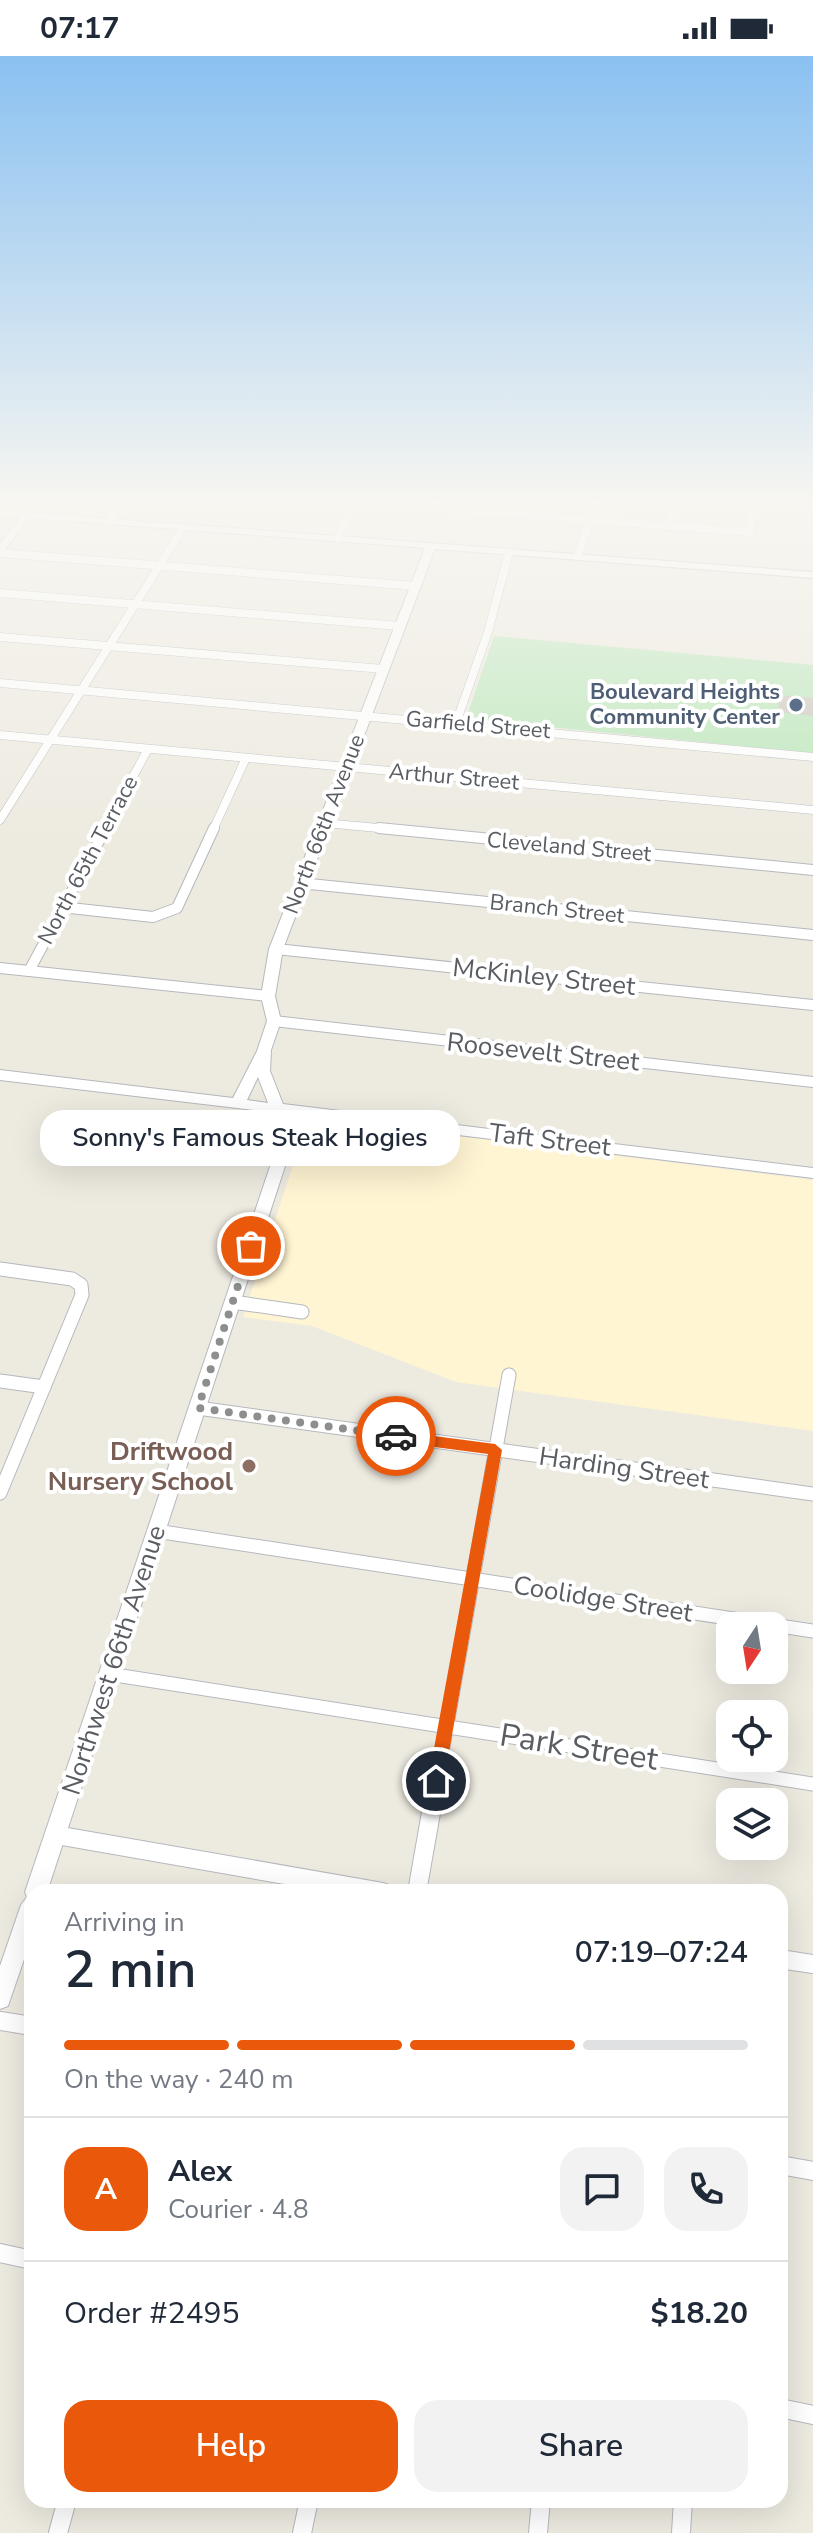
<!DOCTYPE html>
<html lang="en">
<head>
<meta charset="utf-8">
<style>
  :root { --surface:#fff; --page:#f2f2f3; --text:#1f2937; --muted:#747a83; --line:#e0e1e3; --accent:#ea580c }
  body { margin:0; font-family:"Nunito Sans",sans-serif; background:var(--page); color:var(--text); height:100vh; display:flex; flex-direction:column; font-size:30px; white-space:nowrap }
  * { box-sizing:border-box; margin:0 }
  p { font-size:26px; color:var(--muted) }
  .icon { flex:none; width:44px; height:44px; fill:none; stroke:currentColor; stroke-width:2; stroke-linecap:round; stroke-linejoin:round }
  .map { position:relative; flex:1; overflow:hidden }
  .details { position:absolute; left:24px; top:1828px; width:764px; height:624px; display:flex; flex-direction:column; background:var(--surface); border-radius:24px; box-shadow:0 8px 32px #0002 }
  .details>* { flex:none }
  .needle { width:52px; rotate:192deg }
  .buttons { position:absolute; left:716px; top:1556px; display:grid; gap:16px }
  .buttons a { display:grid; place-items:center; width:72px; height:72px; border-radius:16px; background:var(--surface); box-shadow:0 8px 32px #0002; font-size:40px }
  .pin { position:absolute; display:grid; place-items:center; width:68px; height:68px; color:#fff; margin:-34px; border:4px solid #fff; border-radius:50%; box-shadow:0 2px 8px #0007 }
  .courier { position:absolute; display:grid; place-items:center; width:80px; height:80px; margin:-40px; border:6px solid #ea580c; border-radius:50%; background:#fff; color:#222; box-shadow:0 2px 10px #0007 }
  .bubble { position:absolute; height:56px; border-radius:24px; background:var(--surface); box-shadow:0 8px 32px #0002; font-size:26px; font-weight:600; line-height:56px; text-align:center }
  .headline em { font-style:normal; font-weight:600 }
  .headline div { display:flex; flex-direction:column-reverse }
  .headline { display:flex; align-items:center; justify-content:space-between; height:136px; padding:0 40px }
  h1 { font-size:52px; font-weight:600; line-height:60px }
  .bar { display:grid; grid-template-columns:repeat(4,1fr); gap:12px 8px; align-content:center; height:96px; padding:0 40px }
  .bar i { height:10px; border-radius:6px; background:var(--line) }
  .bar .on { background:var(--accent) }
  .bar p { grid-column:span 4 }
  .line { display:flex; align-items:center; gap:20px; padding:0 40px; border-top:2px solid var(--line) }
  .line div { flex:1 }
  .round { display:grid; place-items:center; flex:none; width:84px; height:84px; border-radius:24px; background:var(--page) }
  .primary-button { display:flex; gap:16px; margin-top:auto; padding:16px 40px }
  .primary-button a { flex:1; height:92px; border-radius:24px; background:var(--accent); color:#fff; font-size:32px; font-weight:600; line-height:92px; text-align:center }
  .primary-button a+a { background:var(--page); color:var(--text) }
  .status { display:flex; justify-content:space-between; align-items:center; height:56px; padding:0 40px; background:var(--surface); direction:ltr }
  .status svg { height:22px; fill:currentColor }
  .map>svg:first-child { display:block }
  .commercial { fill:#fff5d3 }
  .green { fill:#bae7ba }
  .building { fill:#cac7bf }
  .lines { fill:none; stroke-linecap:round; stroke-linejoin:round }
  .minor-far3-casing { stroke:#b6b8be; stroke-width:9 }
  .minor-far2-casing { stroke:#b6b8be; stroke-width:12 }
  .minor-far1-casing { stroke:#b6b8be; stroke-width:15 }
  .minor-casing { stroke:#b6b8be; stroke-width:20 }
  .tertiary-casing { stroke:#b6b8be; stroke-width:2 }
  .minor-far3 { stroke:#fff; stroke-width:8 }
  .minor-far2 { stroke:#fff; stroke-width:10 }
  .minor-far1 { stroke:#fff; stroke-width:13 }
  .minor { stroke:#fff; stroke-width:18 }
  .tertiary { fill:#fff; fill-rule:evenodd }
  .route { fill:#ea580c }
  .done { stroke:#8d8e8e; stroke-width:8; stroke-dasharray:0 14.4 }
  .service-dot { fill:#5c6f8a; stroke:#fff; stroke-width:3 }
  .education-dot { fill:#8d6e63; stroke:#fff; stroke-width:3 }
  .labels { text-anchor:middle; dominant-baseline:central; stroke-width:8; stroke-linejoin:round; paint-order:stroke }
  .far-service-label { font-size:22px; font-weight:bold; fill:#4e5e75; stroke:#fff; text-anchor:end }
  .far-street-label { font-size:22px; fill:#595d62; stroke:#fff }
  .street-label { font-size:26px; fill:#595d62; stroke:#fff }
  .education-label { font-size:26px; font-weight:bold; fill:#785e54; stroke:#fff; text-anchor:end }
  .near-street-label { font-size:32px; fill:#595d62; stroke:#fff }
</style>
</head>
<body>
<div class="status"><b>07:17</b><svg viewBox="0 0 49 12"><path d="M0 12V9h3v3zM5 12V6h3v6zM10 12V3h3v9zM15 12V0h3v12zM26 1h20v11H26zM47 4h2v5h-2z"/></svg></div>
<div class="map">
<svg width="813" height="2477" viewBox="0 0 813 2477">
  <rect width="100%" height="100%" fill="#edeae0"/>
  <!-- commercial -->
  <path class="commercial" d="M320,1071L405,1082L465,1081L813,1124V1375L456,1326L312,1270L243,1261L303,1079Z"/>
  <!-- green -->
  <path class="green" d="M494,580L813,609V697L466,663Z"/>
  <!-- building -->
  <path class="building" d="M779,639L813,642V660L778,656Z"/>
  <g class="lines">
    <defs>
      <g id="minor-far3">
        <path d="M436,448L445,453L750,476L753,448"/>
        <path d="M107,466L119,448"/>
        <path d="M669,470L673,448"/>
        <path d="M337,483L354,448"/>
        <path d="M0,497L415,530"/>
        <path d="M578,500L595,448"/>
        <path d="M0,537L399,570"/>
        <path d="M0,581L383,613"/>
        <path d="M0,627L813,701"/>
        <path d="M456,667L488,576L509,496"/>
        <path d="M0,679L813,754"/>
        <path d="M0,764L183,472"/>
        <path d="M324,767L400,774"/>
        <path d="M104,774L148,693"/>
        <path d="M213,774L246,702"/>
      </g>
      <g id="minor-far2">
        <path d="M379,772L813,814"/>
        <path d="M300,827L813,879"/>
        <path d="M61,851L153,861L177,852L214,772"/>
        <path d="M276,893L813,949"/>
        <path d="M0,912L268,940"/>
        <path d="M29,915L106,772"/>
        <path d="M274,965L813,1026"/>
      </g>
      <g id="minor-far1">
        <path d="M0,1213L72,1223L81,1229L82,1239L0,1437"/>
        <path d="M233,1246L302,1256"/>
        <path d="M0,1325L44,1331"/>
        <path d="M198,1352L813,1438"/>
        <path d="M156,1475L813,1575"/>
        <path d="M109,1618L813,1728"/>
        <path d="M432,1753L509,1319"/>
      </g>
      <g id="minor">
        <path d="M56,1779L383,1836"/>
        <path d="M417,1836L432,1751"/>
        <path d="M780,1903L813,1908"/>
        <path d="M0,1965L32,1970"/>
        <path d="M780,2109L813,2115"/>
        <path d="M0,2197L32,2204"/>
        <path d="M780,2352L813,2359"/>
        <path d="M58,2477L67,2444"/>
        <path d="M302,2477L309,2444"/>
        <path d="M538,2477L541,2444"/>
        <path d="M681,2477L683,2444"/>
      </g>
      <path id="tertiary" d="M30,448H39L33,457L813,516V522L435,493L283,893L275,940L281,965L271,994L270,1015L283,1048L813,1112V1122L334,1064L308,1072L291,1092L47,1836H32V1880L8,1950L0,1953V1910L21,1849L27,1841L25,1836L277,1090L276,1068L271,1056L0,1024V1014L233,1042L257,995L267,965L261,940L269,893L425,492L29,462L3,496L0,497V488L20,461L0,460V454L24,456ZM258,1021L268,1047L247,1044ZM287,1058L313,1061L298,1066L291,1074Z"/>
    </defs>
    <!-- minor-far3 casing -->
    <use href="#minor-far3" class="minor-far3-casing"/>
    <!-- minor-far2 casing -->
    <use href="#minor-far2" class="minor-far2-casing"/>
    <!-- minor-far1 casing -->
    <use href="#minor-far1" class="minor-far1-casing"/>
    <!-- minor casing -->
    <use href="#minor" class="minor-casing"/>
    <!-- tertiary casing -->
    <use href="#tertiary" class="tertiary-casing"/>
    <!-- minor-far3 -->
    <use href="#minor-far3" class="minor-far3"/>
    <!-- minor-far2 -->
    <use href="#minor-far2" class="minor-far2"/>
    <!-- minor-far1 -->
    <use href="#minor-far1" class="minor-far1"/>
    <!-- minor -->
    <use href="#minor" class="minor"/>
    <!-- tertiary -->
    <use href="#tertiary" class="tertiary"/>
  </g>
  <!-- sky -->
  <linearGradient id="sky" x2="0" y2="1"><stop stop-color="#8ac1f1"/><stop offset="0.56" stop-color="#f7f6f1"/><stop offset="1" stop-color="#f7f6f1" stop-opacity="0"/></linearGradient>
  <rect width="813" height="795" fill="url(#sky)"/>
  <!-- route -->
  <path class="route" d="M396,1375L495,1388L502,1394L444,1725L436,1732L428,1725L488,1398L396,1386L389,1380Z"/>
  <g class="lines">
    <!-- done -->
    <path class="done" d="M251,1190L198,1352L396,1380"/>
  </g>
  <!-- markers -->
  <circle class="service-dot" cx="796" cy="649" r="8"/>
  <circle class="education-dot" cx="249" cy="1410" r="8"/>
  <g class="labels">
    <!-- far-service labels -->
    <g class="far-service-label">
      <text x="780" y="636">Boulevard Heights<tspan x="780" dy="25">Community Center</tspan></text>
    </g>
    <!-- far-street labels -->
    <g class="far-street-label">
      <text transform="translate(478 669) rotate(5)">Garfield Street</text>
      <text transform="translate(454 721) rotate(5)">Arthur Street</text>
      <text transform="translate(324 768) rotate(-69)">North 66th Avenue</text>
      <text transform="translate(569 791) rotate(5)">Cleveland Street</text>
      <text transform="translate(88 804) rotate(-62)">North 65th Terrace</text>
      <text transform="translate(557 853) rotate(6)">Branch Street</text>
    </g>
    <!-- street labels -->
    <g class="street-label">
      <text transform="translate(544 921) rotate(6)">McKinley Street</text>
      <text transform="translate(543 996) rotate(6)">Roosevelt Street</text>
      <text transform="translate(550 1084) rotate(7)">Taft Street</text>
      <text transform="translate(624 1412) rotate(8)">Harding Street</text>
      <text transform="translate(603 1543) rotate(9)">Coolidge Street</text>
      <text transform="translate(114 1604) rotate(-72)">Northwest 66th Avenue</text>
    </g>
    <!-- education labels -->
    <g class="education-label">
      <text x="233" y="1395">Driftwood<tspan x="233" dy="30">Nursery School</tspan></text>
    </g>
    <!-- near-street labels -->
    <g class="near-street-label">
      <text transform="translate(579 1691) rotate(9)">Park Street</text>
    </g>
  </g>
</svg>
<div class="buttons">
<a><svg class="needle" viewBox="-14 -14 28 28"><path d="M0-13l5 13h-10z" fill="#e53935"/><path d="M0 13l5-13h-10z" fill="#747a83"/></svg></a>
<a><svg class="icon" aria-label="locate" viewBox="0 0 24 24"><circle cx="12" cy="12" r="6"/><path d="M12 2v4M12 18v4M2 12h4M18 12h4"/></svg></a>
<a><svg class="icon" aria-label="layers" viewBox="0 0 24 24"><path d="M12 4l9 5-9 5-9-5zM3 14l9 5 9-5"/></svg></a>
</div>
<div class="pin" style="left:251px;top:1190px;background:#ea580c"><svg class="icon" aria-label="bag" viewBox="0 0 24 24"><path d="M5 8h14l-1 12H6zM9 8a3 3 0 0 1 6 0"/></svg></div>
<div class="pin" style="left:436px;top:1725px;background:#1f2937"><svg class="icon" aria-label="home" viewBox="0 0 24 24"><path d="M3 11l9-7 9 7M6 9v11h12V9"/></svg></div>
<div class="courier" style="left:396px;top:1380px"><svg class="icon" aria-label="car" viewBox="0 0 24 24"><path d="M5 17H2v-5l4-1 3-4h7l3 4 3 1v5h-3M9 17h6M6 11h13"/><circle cx="7" cy="17" r="2"/><circle cx="17" cy="17" r="2"/></svg></div>
<div class="bubble" style="left:40px;top:1054px;width:420px">Sonny's Famous Steak Hogies</div>
<section class="details">
<div class="headline"><div><h1>2 min</h1><p>Arriving in</p></div><em>07:19–07:24</em></div>
<div class="bar"><i class="on"></i><i class="on"></i><i class="on"></i><i></i><p>On the way · 240 m</p></div>
<div class="line" style="height:144px"><b class="round" style="background:var(--accent);color:#fff">A</b><div><b>Alex</b><p>Courier · 4.8</p></div><a class="round"><svg class="icon" aria-label="chat" viewBox="0 0 24 24"><path d="M4 5h16v11H9l-5 4z"/></svg></a><a class="round"><svg class="icon" aria-label="phone" viewBox="0 0 24 24"><path d="M5 4h4l2 5-3 2q2 4 5 5l2-3 5 2v4C11 20 4 13 5 4z"/></svg></a></div>
<div class="line" style="height:104px"><div>Order #2495</div><b>$18.20</b></div>
<div class="primary-button"><a>Help</a><a>Share</a></div>
</section>
</div>
</body>
</html>
